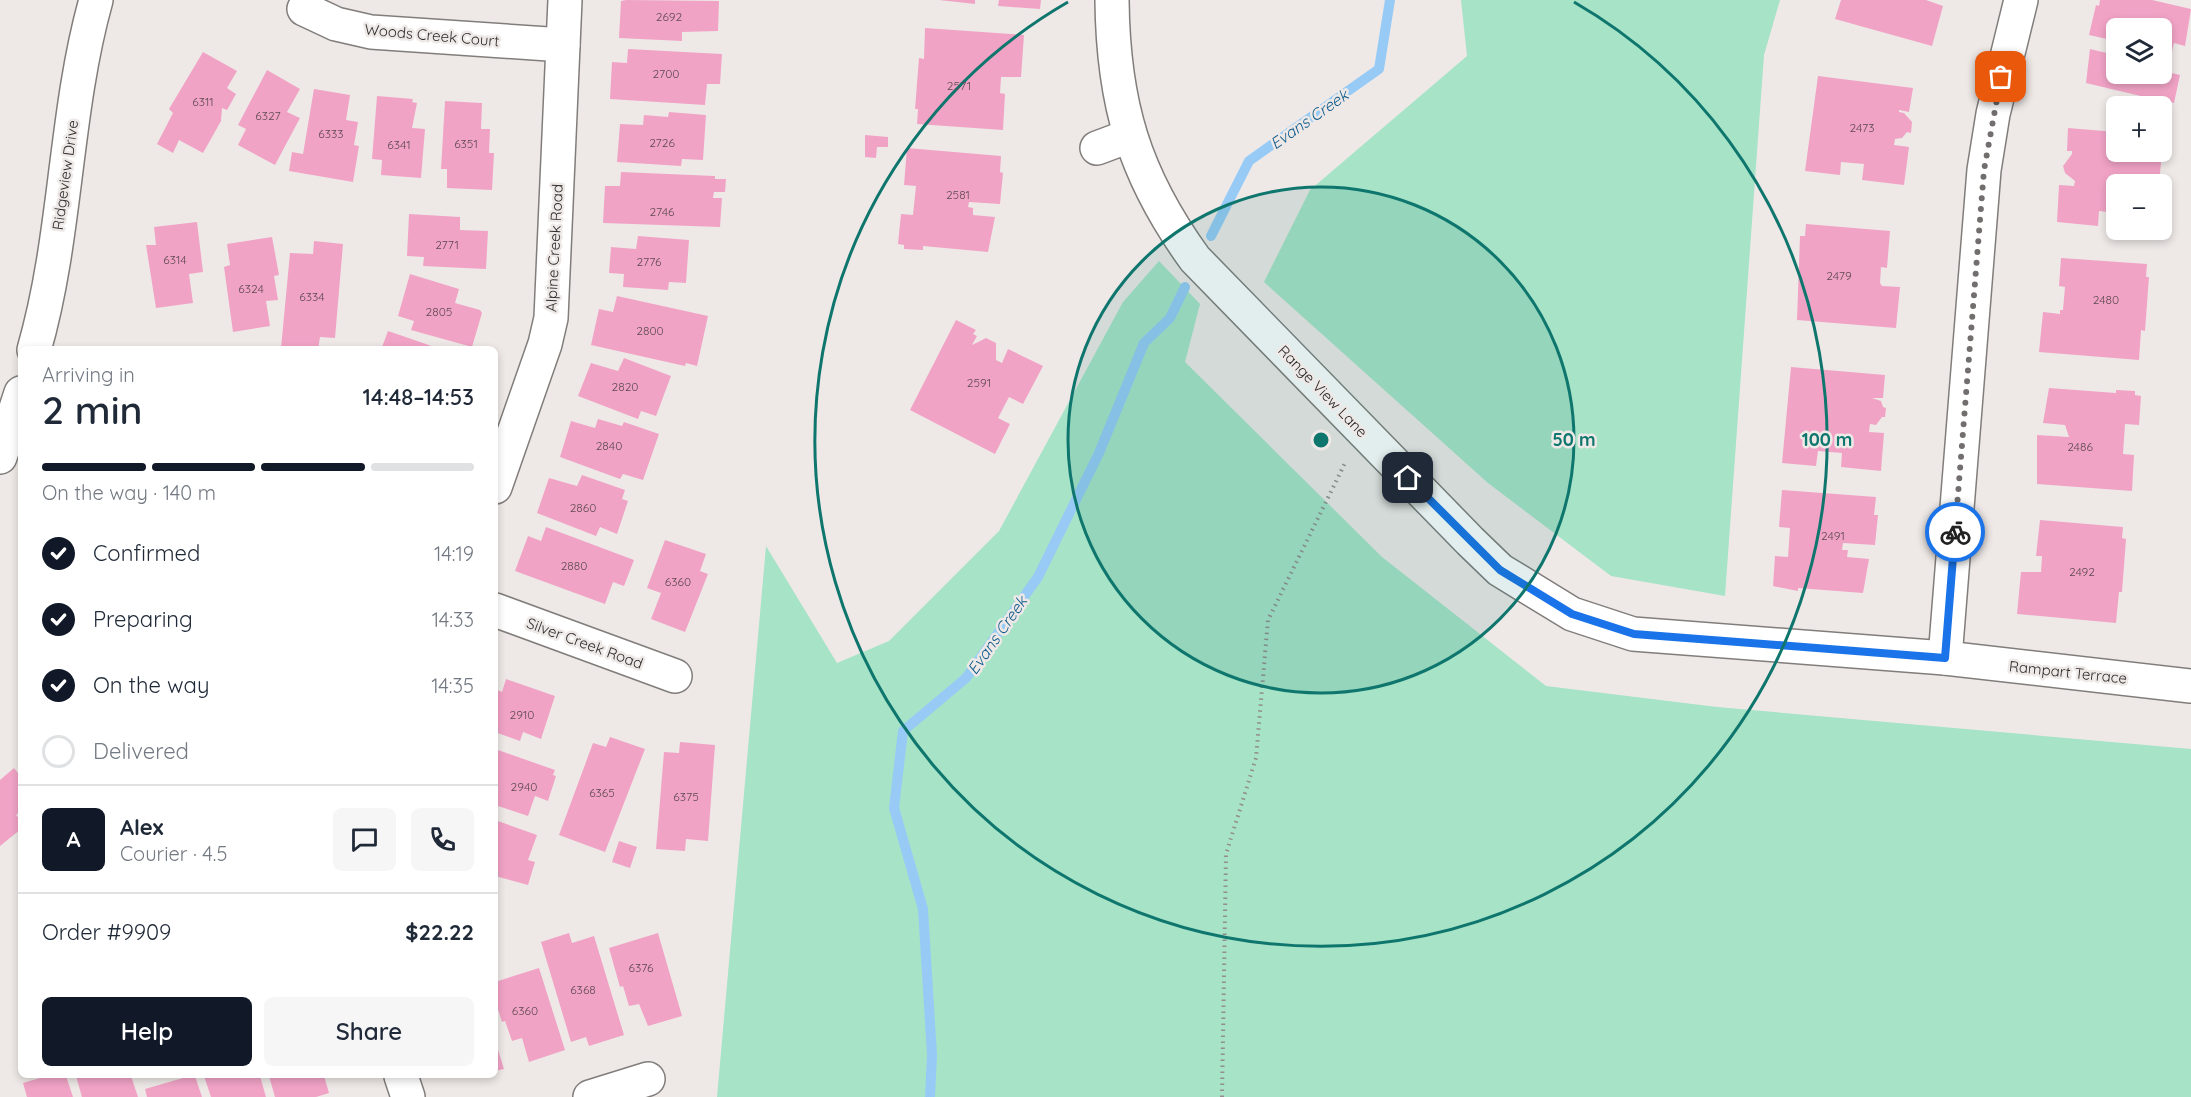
<!DOCTYPE html>
<html lang="en">
<head>
<meta charset="utf-8">
<style>
  :root { --surface:#fff; --page:#f6f6f7; --text:#1f2937; --muted:#747a83; --line:#e0e1e3; --accent:#111827 }
  body { margin:0; font-family:Quicksand,sans-serif; background:var(--page); color:var(--text); height:100vh; display:flex; flex-direction:column; font-size:22px; white-space:nowrap }
  * { box-sizing:border-box; margin:0 }
  p { font-size:20px; color:var(--muted) }
  .icon { flex:none; width:33px; height:33px; fill:none; stroke:currentColor; stroke-width:2; stroke-linecap:round; stroke-linejoin:round }
  .map { position:relative; flex:1; overflow:hidden }
  .side { position:absolute; left:18px; top:346px; width:480px; height:732px; display:flex; flex-direction:column; background:var(--surface); border-radius:9px; box-shadow:0 3px 9px #0003 }
  .side>* { flex:none }
  .buttons { position:absolute; left:2106px; top:18px; display:grid; gap:12px }
  .buttons a { display:grid; place-items:center; width:66px; height:66px; border-radius:9px; background:var(--surface); box-shadow:0 3px 9px #0003; font-size:30px }
  .pin { position:absolute; display:grid; place-items:center; width:51px; height:51px; color:#fff; margin:-26px; border-radius:12px; box-shadow:0 3px 9px #0006 }
  .courier { position:absolute; display:grid; place-items:center; width:60px; height:60px; margin:-30px; border:4px solid #1a73e8; border-radius:50%; background:#fff; color:#222; box-shadow:0 2px 8px #0007 }
  .overview em { font-style:normal; font-weight:600 }
  .overview div { display:flex; flex-direction:column-reverse }
  .overview { display:flex; align-items:center; justify-content:space-between; height:102px; padding:0 24px }
  h1 { font-size:39px; font-weight:600; line-height:45px }
  .bar { display:grid; grid-template-columns:repeat(4,1fr); gap:9px 6px; align-content:center; height:72px; padding:0 24px }
  .bar i { height:8px; border-radius:4px; background:var(--line) }
  .bar .active { background:var(--accent) }
  .bar p { grid-column:span 4 }
  .line { display:flex; align-items:center; gap:15px; padding:0 24px; border-top:2px solid var(--line) }
  .line div { flex:1 }
  .round { display:grid; place-items:center; flex:none; width:63px; height:63px; border-radius:9px; background:var(--page) }
  ol { padding:0 24px; list-style:none }
  li { display:flex; align-items:center; gap:18px; height:66px }
  li p { margin-inline-start:auto }
  li .icon { padding:6px; border-radius:50%; background:var(--accent); color:#fff; stroke-width:4 }
  li:last-child { color:var(--muted) }
  li i { width:33px; height:33px; border:3px solid var(--line); border-radius:50% }
  .button { display:flex; gap:12px; margin-top:auto; padding:12px 24px }
  .button a { flex:1; height:69px; border-radius:9px; background:var(--accent); color:#fff; font-size:24px; font-weight:600; line-height:69px; text-align:center }
  .button a+a { background:var(--page); color:var(--text) }
  .map>svg:first-child { display:block }
  .green { fill:#a7e3c7 }
  .lines { fill:none; stroke-linecap:round; stroke-linejoin:round }
  .stream { stroke:#97cbf6; stroke-width:10 }
  .building { fill:#f1a3c6 }
  .minor-casing { stroke:#817d7b; stroke-width:36 }
  .path { stroke:#928e8d; stroke-width:4; stroke-dasharray:1.5 4.5; stroke-linecap:butt }
  .minor { stroke:#fff; stroke-width:33 }
  .done { stroke:#716e6d; stroke-width:6; stroke-dasharray:0 10.8 }
  .route { stroke:#1a73e8; stroke-width:8 }
  .ring { fill:none; stroke:#0f766e; stroke-width:3 }
  .labels { text-anchor:middle; dominant-baseline:central; stroke-width:5; stroke-linejoin:round; paint-order:stroke }
  .number-label { font-size:12px; fill:#5f4a52 }
  .street-label { font-size:15px; fill:#2e2c2b; stroke:#eee9e7 }
  .water-label { font-size:16px; font-style:italic; fill:#0f5b8c; stroke:#eee9e7 }
  .centre { fill:#0f766e; stroke:#eee9e7; stroke-width:3 }
  .ring-label { font-size:18px; text-anchor:middle; font-weight:bold; fill:#0f766e; stroke:#eee9e7; stroke-width:5; stroke-linejoin:round; paint-order:stroke }
</style>
</head>
<body>
<div class="map">
<svg width="2191" height="1097" viewBox="0 0 2191 1097">
  <rect width="100%" height="100%" fill="#eee9e7"/>
  <!-- green -->
  <g class="green">
    <path d="M1461,0H1780L1764,55L1725,596L1611,576L1488,483L1264,282L1310,190L1467,56Z"/>
    <path d="M1159,261L1200,304L1185,362L1382,557L1546,686L1717,707L2191,749V1097H717L766,546L837,663L889,641L999,531L1123,302Z"/>
  </g>
  <g class="lines">
    <!-- stream -->
    <g class="stream">
      <path d="M1211,236L1249,161L1379,69L1390,0"/>
      <path d="M930,1097L932,1055L923,909L894,808L903,731L966,678L1038,577L1099,453L1144,343L1170,318L1185,287"/>
    </g>
  </g>
  <!-- building -->
  <g class="building">
    <path d="M626,0L719,1L718,31L682,32V41L619,38L621,1Z"/>
    <path d="M939,0H975V4Z"/>
    <path d="M999,0H1041L1040,9L998,6Z"/>
    <path d="M1841,0H1926L1943,6L1932,46L1835,19Z"/>
    <path d="M2100,0H2152L2191,9L2185,46L2174,43L2167,72L2180,75L2174,103L2168,102L2167,105L2148,101L2149,98L2086,83L2090,49L2111,54L2113,47L2116,48V74H2162V28H2116V41L2089,35L2096,5L2099,6Z"/>
    <path d="M925,28L1024,35L1021,77H1001L1000,93L1005,94L1003,130L917,124L918,109H915L919,58L924,59Z"/>
    <path d="M628,49L722,54L720,84H707L705,105L610,99L612,62L627,63Z"/>
    <path d="M203,52L237,71L227,88L236,94L227,110L222,108L221,121L203,153L179,140L173,153L157,144L173,113L169,109Z"/>
    <path d="M267,70L300,89L287,112L300,118L275,165L238,145L246,129L238,125Z"/>
    <path d="M1818,76L1913,88L1909,112L1899,110V112L1904,113L1912,122L1911,133L1907,132L1902,138L1895,139L1894,145L1909,147L1904,185L1862,180L1864,164L1841,162L1840,175L1805,171Z"/>
    <path d="M314,89L350,95L346,120L358,122L354,145L359,146L353,182L289,171L292,152L303,154Z"/>
    <path d="M377,96L413,99L412,102L417,103L412,128L425,129L421,178L381,175L382,160L372,159Z"/>
    <path d="M445,101L482,103L481,129H490L489,153H494L492,190L447,188V169H441Z"/>
    <path d="M669,112L706,115L703,160L682,159L681,166L617,162L620,124L643,125L644,115L668,117Z"/>
    <path d="M2068,128L2116,132V152H2162L2159,184H2116V213L2099,211L2098,226L2057,222L2059,185L2074,186L2075,181L2065,173L2063,166L2072,154V151H2067Z"/>
    <path d="M865,135L888,137V147H877L876,158L865,157Z"/>
    <path d="M907,148L1001,156L1000,172L1003,173L1000,204L969,202L968,207L973,208V215L995,217L988,252L923,246V250L904,249V245L898,244L901,214L913,215L916,186L904,185Z"/>
    <path d="M621,172L715,176V179H726L725,192H714L713,198H722L720,227L603,223L605,186H620Z"/>
    <path d="M409,214L460,217V230L488,231L486,269L423,266L424,257L407,256Z"/>
    <path d="M197,222L203,272L189,274L193,303L156,308L146,245H156L154,227Z"/>
    <path d="M1806,224L1890,231L1887,268L1881,267L1880,283L1882,286L1900,287L1896,328L1797,320L1800,236H1805Z"/>
    <path d="M638,236L689,240L686,283L669,282L668,290L623,287L624,274L609,273L611,247L636,249Z"/>
    <path d="M272,237L279,275L274,276L278,300L266,301L270,326L233,332L224,267L230,265L227,244Z"/>
    <path d="M314,241L343,244L335,338L320,337L318,350L281,348L290,253L313,254Z"/>
    <path d="M2061,258L2147,264L2146,277H2149L2145,331L2141,330L2139,360L2039,352L2043,312L2060,314V310H2063L2065,287L2059,286Z"/>
    <path d="M410,274L459,289L455,303L480,310L482,313L472,347L411,330L414,321L398,316Z"/>
    <path d="M617,296L708,316L697,366L686,363L685,366L591,345L599,309L613,312Z"/>
    <path d="M956,320L976,330L973,334L977,336L972,345L986,338L996,343V360L1002,363L1008,349L1043,366L1023,404L1009,397L998,418L1010,424L995,454L910,410Z"/>
    <path d="M388,331L423,343L434,347L433,350H381Z"/>
    <path d="M624,358L671,376L656,416L641,411L638,419L578,396L591,363L618,371Z"/>
    <path d="M1791,367L1885,375L1883,398H1872L1881,401L1883,407L1886,408L1885,417H1882L1876,425L1870,424L1869,432L1884,433L1881,471L1841,467L1842,453L1818,451L1816,466L1782,463Z"/>
    <path d="M2049,388L2116,393V390L2135,391V395L2141,396L2139,425L2125,424L2123,454L2134,455L2132,491L2037,484V435L2069,437L2065,425L2043,423Z"/>
    <path d="M598,419L622,426L624,422L659,434L643,480L623,474L620,479L560,457L571,421L595,428Z"/>
    <path d="M582,475L625,490L622,499L628,501L617,534L600,527L596,536L537,513L549,478L577,486Z"/>
    <path d="M1782,490L1876,497L1874,515H1878L1875,545L1843,543L1842,550H1848L1847,557L1869,559L1863,593L1798,588V591L1773,586L1775,556L1788,557L1790,528L1779,527Z"/>
    <path d="M2040,520L2123,527L2122,538L2126,539L2122,592H2119L2116,623L2017,614L2021,572H2041L2042,556H2036Z"/>
    <path d="M546,527L634,560L624,586L613,582L605,604L515,571L528,536L541,541Z"/>
    <path d="M665,540L706,554L700,571L708,574L685,632L651,619L661,593L647,588Z"/>
    <path d="M506,679L555,696L541,739L523,732L520,741L495,732V689L502,692Z"/>
    <path d="M610,737L645,749L605,852L559,835L593,743L606,747Z"/>
    <path d="M680,742L715,745L708,841L686,839L685,851L656,849L664,752L679,753Z"/>
    <path d="M495,749L555,770L553,775L556,776L548,801L535,796L528,816L495,805Z"/>
    <path d="M14,768L21,777V811L16,815L21,821V829L0,846V780Z"/>
    <path d="M495,820L537,835L528,860L535,862L528,885L495,876Z"/>
    <path d="M619,841L637,847L630,868L612,862Z"/>
    <path d="M569,933L572,943L594,936L624,1035L589,1046L586,1037L571,1042L541,942Z"/>
    <path d="M658,933L682,1016L648,1026L639,1004L629,1006L623,986L620,987L609,948Z"/>
    <path d="M539,968L565,1050L529,1062L522,1038L512,1041L505,1021L502,1022L495,1000V982Z"/>
    <path d="M495,1040L504,1069L495,1071Z"/>
    <path d="M47,1076H66L73,1097H27L23,1083Z"/>
    <path d="M76,1076H131L138,1097H82Z"/>
    <path d="M190,1076H195L202,1097H147L145,1089Z"/>
    <path d="M204,1076H260L266,1097H211Z"/>
    <path d="M269,1076H324L329,1093L316,1097H275Z"/>
  </g>
  <g class="lines">
    <defs>
      <g id="minor">
        <path d="M1112,0C1113,103 1134,175 1195,259L1470,541L1500,570L1572,614L1633,634L1945,658L2191,686"/>
        <path d="M304,9L336,24L371,32L563,45"/>
        <path d="M1097,148L1129,136"/>
        <path d="M34,350C67,236 64,114 96,0"/>
        <path d="M0,457L21,393"/>
        <path d="M495,487L545,344L551,318L565,0"/>
        <path d="M495,610L675,676"/>
        <path d="M1945,658L1984,170L1993,114L2021,0"/>
        <path d="M401,1076L408,1097"/>
        <path d="M590,1097L648,1079"/>
      </g>
    </defs>
    <!-- minor casing -->
    <use href="#minor" class="minor-casing"/>
    <!-- path -->
    <path class="path" d="M1222,1097L1226,854L1256,758L1268,620L1346,461"/>
    <!-- minor -->
    <use href="#minor" class="minor"/>
  </g>
  <g class="lines">
    <!-- done -->
    <path class="done" d="M1955,532L1984,170L2001,77"/>
    <!-- route -->
    <path class="route" d="M1408,478L1500,570L1572,614L1634,634L1945,658L1955,532"/>
  </g>
  <!-- distance rings -->
  <circle cx="1321" cy="440" r="253" fill="#0f766e" fill-opacity=".12"/>
  <g class="ring">
    <circle cx="1321" cy="440" r="253"/>
    <path d="M1574 2A506 506 0 1 1 1068 2"/>
  </g>
  <g class="labels">
    <!-- number labels -->
    <g class="number-label">
      <text x="669" y="16">2692</text>
      <text x="666" y="73">2700</text>
      <text x="959" y="85">2571</text>
      <text x="203" y="101">6311</text>
      <text x="268" y="115">6327</text>
      <text x="1862" y="127">2473</text>
      <text x="331" y="133">6333</text>
      <text x="662" y="142">2726</text>
      <text x="466" y="143">6351</text>
      <text x="399" y="144">6341</text>
      <text x="958" y="194">2581</text>
      <text x="662" y="211">2746</text>
      <text x="447" y="244">2771</text>
      <text x="175" y="259">6314</text>
      <text x="649" y="261">2776</text>
      <text x="1839" y="275">2479</text>
      <text x="251" y="288">6324</text>
      <text x="312" y="296">6334</text>
      <text x="2106" y="299">2480</text>
      <text x="439" y="311">2805</text>
      <text x="650" y="330">2800</text>
      <text x="979" y="382">2591</text>
      <text x="625" y="386">2820</text>
      <text x="609" y="445">2840</text>
      <text x="2080" y="446">2486</text>
      <text x="583" y="507">2860</text>
      <text x="1833" y="535">2491</text>
      <text x="574" y="565">2880</text>
      <text x="2082" y="571">2492</text>
      <text x="678" y="581">6360</text>
      <text x="522" y="714">2910</text>
      <text x="524" y="786">2940</text>
      <text x="602" y="792">6365</text>
      <text x="686" y="796">6375</text>
      <text x="641" y="967">6376</text>
      <text x="583" y="989">6368</text>
      <text x="525" y="1010">6360</text>
    </g>
    <!-- street labels -->
    <g class="street-label">
      <text transform="translate(432 35) rotate(5)">Woods Creek Court</text>
      <text transform="translate(65 175) rotate(-82)">Ridgeview Drive</text>
      <text transform="translate(554 248) rotate(-87)">Alpine Creek Road</text>
      <text transform="translate(1323 391) rotate(46)">Range View Lane</text>
      <text transform="translate(585 643) rotate(20)">Silver Creek Road</text>
      <text transform="translate(2068 672) rotate(6)">Rampart Terrace</text>
    </g>
    <!-- water labels -->
    <g class="water-label">
      <text transform="translate(1309 119) rotate(-35)">Evans Creek</text>
      <text transform="translate(997 635) rotate(-55)">Evans Creek</text>
    </g>
  </g>
  <circle cx="1321" cy="440" r="9" class="centre"/>
  <g class="ring-label">
    <text x="1574" y="446">50 m</text>
    <text x="1827" y="446">100 m</text>
  </g>
</svg>
<div class="buttons">
<a><svg class="icon" aria-label="layers" viewBox="0 0 24 24"><path d="M12 4l9 5-9 5-9-5zM3 14l9 5 9-5"/></svg></a>
<a>+</a>
<a>−</a>
</div>
<div class="pin" style="left:2001px;top:77px;background:#ea580c"><svg class="icon" aria-label="bag" viewBox="0 0 24 24"><path d="M5 8h14l-1 12H6zM9 8a3 3 0 0 1 6 0"/></svg></div>
<div class="pin" style="left:1408px;top:478px;background:#1f2937"><svg class="icon" aria-label="home" viewBox="0 0 24 24"><path d="M3 11l9-7 9 7M6 9v11h12V9"/></svg></div>
<div class="courier" style="left:1955px;top:532px"><svg class="icon" aria-label="bike" viewBox="0 0 24 24"><circle cx="6" cy="16" r="4"/><circle cx="18" cy="16" r="4"/><path d="M6 16l4-8h5l3 8M10 8l3 8H6M13 5h3"/></svg></div>
<section class="side">
<div class="overview"><div><h1>2 min</h1><p>Arriving in</p></div><em>14:48–14:53</em></div>
<div class="bar"><i class="active"></i><i class="active"></i><i class="active"></i><i></i><p>On the way · 140 m</p></div>
<ol>
<li><svg class="icon" aria-label="check" viewBox="0 0 24 24"><path d="M5 12l5 5 9-10"/></svg>Confirmed<p>14:19</p></li>
<li><svg class="icon" aria-label="check" viewBox="0 0 24 24"><path d="M5 12l5 5 9-10"/></svg>Preparing<p>14:33</p></li>
<li><svg class="icon" aria-label="check" viewBox="0 0 24 24"><path d="M5 12l5 5 9-10"/></svg>On the way<p>14:35</p></li>
<li><i></i>Delivered</li>
</ol>
<div class="line" style="height:108px"><b class="round" style="background:var(--accent);color:#fff">A</b><div><b>Alex</b><p>Courier · 4.5</p></div><a class="round"><svg class="icon" aria-label="chat" viewBox="0 0 24 24"><path d="M4 5h16v11H9l-5 4z"/></svg></a><a class="round"><svg class="icon" aria-label="phone" viewBox="0 0 24 24"><path d="M5 4h4l2 5-3 2q2 4 5 5l2-3 5 2v4C11 20 4 13 5 4z"/></svg></a></div>
<div class="line" style="height:78px"><div>Order #9909</div><b>$22.22</b></div>
<div class="button"><a>Help</a><a>Share</a></div>
</section>
</div>
</body>
</html>
